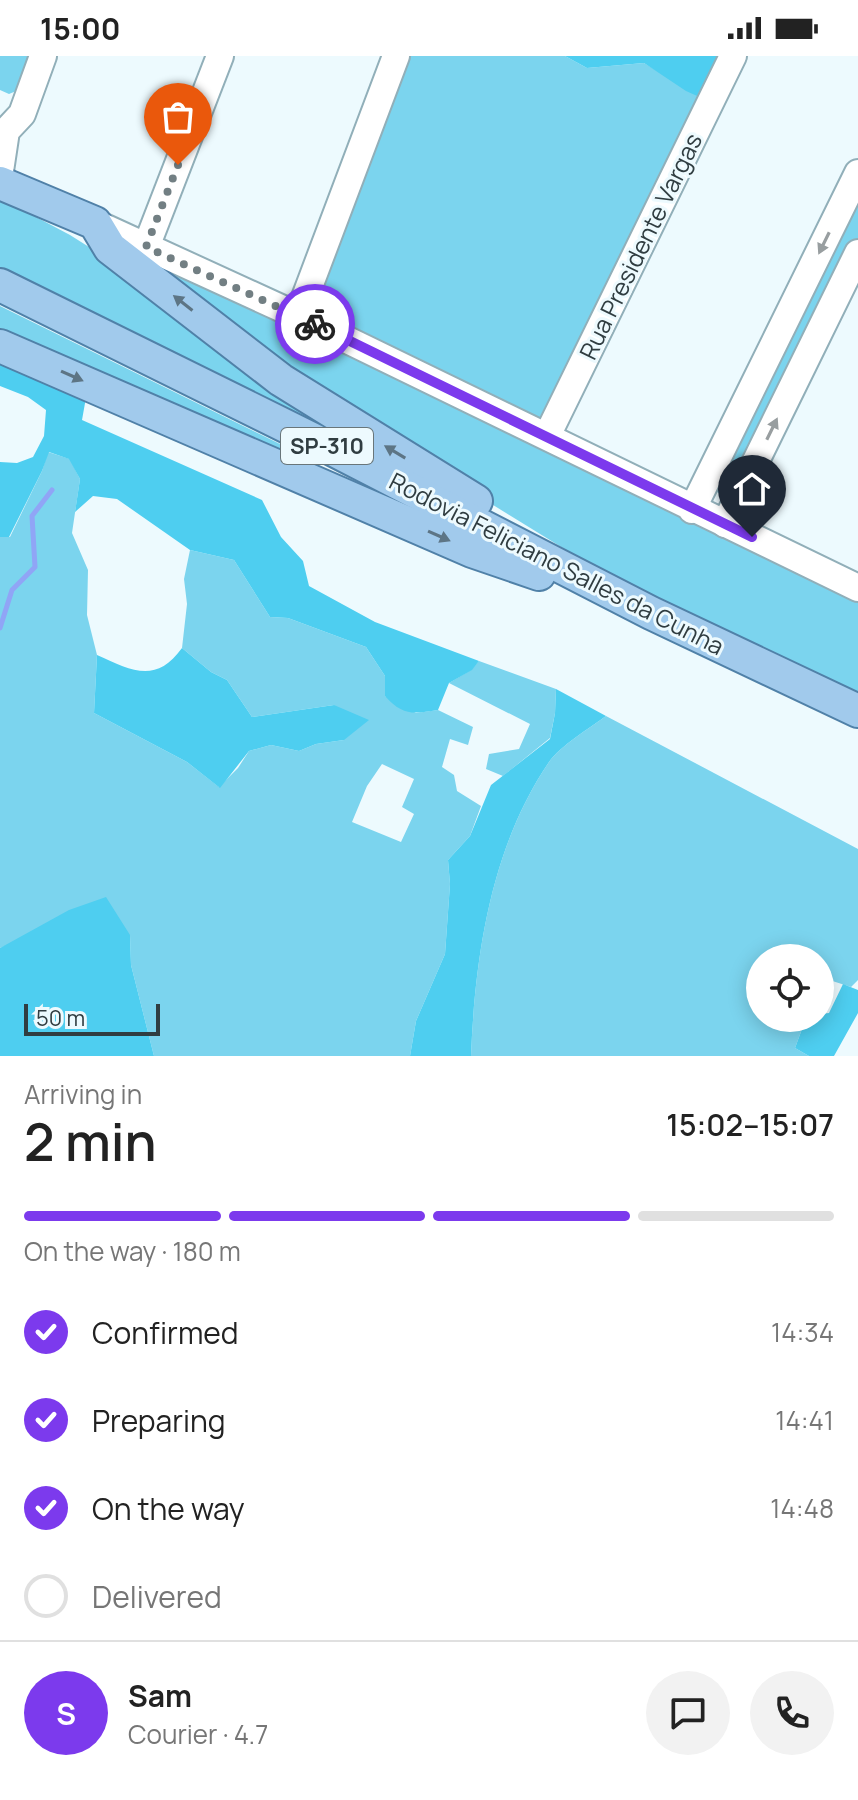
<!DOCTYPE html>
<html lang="en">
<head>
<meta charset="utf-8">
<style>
  :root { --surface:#fff; --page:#f2f2f2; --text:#222; --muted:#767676; --line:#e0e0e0; --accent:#7c3aed }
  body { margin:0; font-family:Manrope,sans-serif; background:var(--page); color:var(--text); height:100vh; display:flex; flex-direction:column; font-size:30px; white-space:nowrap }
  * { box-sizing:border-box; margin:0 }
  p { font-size:26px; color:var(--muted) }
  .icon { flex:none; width:44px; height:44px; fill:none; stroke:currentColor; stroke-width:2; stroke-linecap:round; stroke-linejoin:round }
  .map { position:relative; height:1000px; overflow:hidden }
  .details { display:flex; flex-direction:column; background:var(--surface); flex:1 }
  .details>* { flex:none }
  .controls { position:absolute; left:746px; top:888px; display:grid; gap:16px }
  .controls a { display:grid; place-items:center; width:88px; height:88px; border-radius:50%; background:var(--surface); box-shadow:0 4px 20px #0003; font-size:40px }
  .scale { position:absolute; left:24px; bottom:20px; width:136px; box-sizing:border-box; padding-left:8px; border:4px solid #303d41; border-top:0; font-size:22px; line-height:28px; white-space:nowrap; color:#303d41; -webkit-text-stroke:6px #edfafe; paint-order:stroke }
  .pin { position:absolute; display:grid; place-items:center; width:68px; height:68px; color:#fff; margin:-82px -34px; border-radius:50% 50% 50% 0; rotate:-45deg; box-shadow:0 0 8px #0007 }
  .pin .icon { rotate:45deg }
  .courier { position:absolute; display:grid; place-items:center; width:80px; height:80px; margin:-40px; border:6px solid #7c3aed; border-radius:50%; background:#fff; color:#222; box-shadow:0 2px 10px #0007 }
  .summary em { font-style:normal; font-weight:600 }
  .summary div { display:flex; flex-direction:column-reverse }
  .summary { display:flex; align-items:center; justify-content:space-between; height:136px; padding:0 24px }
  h1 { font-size:52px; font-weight:600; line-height:60px }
  .bar { display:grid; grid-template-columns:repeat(4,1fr); gap:12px 8px; align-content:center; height:96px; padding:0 24px }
  .bar i { height:10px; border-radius:6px; background:var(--line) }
  .bar .active { background:var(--accent) }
  .bar p { grid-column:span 4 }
  .line { display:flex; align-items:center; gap:20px; padding:0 24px; border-top:2px solid var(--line) }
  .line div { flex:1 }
  .round { display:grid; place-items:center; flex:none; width:84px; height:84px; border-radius:42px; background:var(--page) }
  ol { padding:0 24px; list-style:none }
  li { display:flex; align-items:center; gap:24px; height:88px }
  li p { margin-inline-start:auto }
  li .icon { padding:8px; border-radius:50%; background:var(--accent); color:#fff; stroke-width:4 }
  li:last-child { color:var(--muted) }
  li i { width:44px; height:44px; border:4px solid var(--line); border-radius:50% }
  .status { display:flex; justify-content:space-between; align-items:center; height:56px; padding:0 40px; background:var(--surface); direction:ltr }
  .status svg { height:22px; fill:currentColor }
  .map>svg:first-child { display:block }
  .green { fill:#7bd4ee; fill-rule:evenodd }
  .forest { fill:#4ecef0 }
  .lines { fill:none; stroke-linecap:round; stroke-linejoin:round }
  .stream { stroke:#90a5f6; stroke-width:5 }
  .minor-casing { stroke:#91afb9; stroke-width:30 }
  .major-casing { stroke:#5081a8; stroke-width:36 }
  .minor { stroke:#fff; stroke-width:26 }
  .major { stroke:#a1caec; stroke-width:32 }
  .oneway { fill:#989ea0 }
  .oneway2 { fill:#5d7585 }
  .done { stroke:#727f83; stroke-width:8; stroke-dasharray:0 14.4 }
  .route { stroke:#7c3aed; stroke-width:10 }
  .labels { text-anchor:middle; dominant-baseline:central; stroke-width:6; stroke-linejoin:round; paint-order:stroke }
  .shield { fill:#edfafe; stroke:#69767a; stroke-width:2 }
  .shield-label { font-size:22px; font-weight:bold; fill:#303d41 }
  .street-label { font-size:24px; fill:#303d41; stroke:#edfafe }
</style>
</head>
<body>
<div class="status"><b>15:00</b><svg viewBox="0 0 49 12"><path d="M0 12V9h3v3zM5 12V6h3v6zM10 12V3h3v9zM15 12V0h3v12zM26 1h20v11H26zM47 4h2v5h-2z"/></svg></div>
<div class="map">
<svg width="858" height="1000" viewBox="0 0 858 1000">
  <rect width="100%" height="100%" fill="#edfafe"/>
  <!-- green -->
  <g class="green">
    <path d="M0,0H33L21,33L9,38L0,34Z"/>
    <path d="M405,0H565L587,12L644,7L704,43L547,364L532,366L309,251Z"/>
    <path d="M858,137V185L726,441L717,436L716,429Z"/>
    <path d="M0,142L70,179L143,225L412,420L0,211Z"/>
    <path d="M145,200L858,545V644L649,545L342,356Z"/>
    <path d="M0,250L280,388L282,393L280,396L0,283Z"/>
    <path d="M48,396L70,403L80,423L72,477L88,514L87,559L97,599L94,657L187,706L219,731L238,712L249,695L271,689L299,695L316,688L344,684L334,649L252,661L227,624L211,616L182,592L187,548L184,523L190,494L234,504L270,561L288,562L366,591L385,620V640L416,657L438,654L473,671L468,689L450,683L442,711L454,719L457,735L481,750L470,780L448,804L450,828L445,898L416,965L410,1000H154L131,909L130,879L19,884L0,892V481H10L42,415ZM382,708L414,723L402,751L414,758L401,786L352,766L367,730Z"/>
    <path d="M479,605L556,633L555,657L550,682L503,720L486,713L489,698L519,693L530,668L449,627L471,614Z"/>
    <path d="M606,660L858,793V924L851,931L820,921V902H760V962H806L795,992L809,1000H471C475,900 491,791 549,706C560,690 590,672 606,660Z"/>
  </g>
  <!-- forest -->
  <g class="forest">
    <path d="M565,0H725L704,43L686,35L644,7L587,12Z"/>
    <path d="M0,300L87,336L82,364L262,444L281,481L303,505L309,530L375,566L479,605L472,614L449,627L438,654C413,658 403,660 385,640V620L366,591L288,562L270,561L234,504L190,494L117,443L93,440L75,456L80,423L69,403L49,396L42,415L9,481H0V406L17,407L33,401L44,380L46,354L28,341L0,330Z"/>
    <path d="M182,592L211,616L227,624L252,661L334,649L369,664L344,684L316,688L299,695L271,689L249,695L220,732L187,706L94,657L97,599C132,615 156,628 182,592Z"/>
    <path d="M556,633L606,660C590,672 560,690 549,706C491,791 475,900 471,1000H410L416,965L445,898L450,828L448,804L470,780L491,729L550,683L555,657Z"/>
    <path d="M106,841L130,879L131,909L154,1000H0V892L69,854Z"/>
    <path d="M843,928L858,934V957L834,1000H809L795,992L806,962H820V958L829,957Z"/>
  </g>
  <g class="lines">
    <!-- stream -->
    <path class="stream" d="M0,572L12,534L35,511L32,460L52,434"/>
    <defs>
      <g id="minor">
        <path d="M0,115L6,75L22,58L43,0"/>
        <path d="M95,167L298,260L858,532"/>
        <path d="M146,191L220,0"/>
        <path d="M298,260L396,0"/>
        <path d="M547,380L733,0"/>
        <path d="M692,454L858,117"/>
        <path d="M725,468L858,197"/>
      </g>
      <g id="major">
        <path d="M0,127L95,167L110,192L281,324L476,445"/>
        <path d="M0,229L330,392L651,557L858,655"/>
        <path d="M0,290L472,495L539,518"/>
      </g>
    </defs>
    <!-- minor casing -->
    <use href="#minor" class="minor-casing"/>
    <!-- major casing -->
    <use href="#major" class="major-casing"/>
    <!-- minor -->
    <use href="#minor" class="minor"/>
    <!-- major -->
    <use href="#major" class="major"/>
  </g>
  <!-- one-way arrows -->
  <defs><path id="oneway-solid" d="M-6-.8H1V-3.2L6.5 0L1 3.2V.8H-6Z" transform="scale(2)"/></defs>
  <g class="oneway">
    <use href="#oneway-solid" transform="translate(824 187) rotate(116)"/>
    <use href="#oneway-solid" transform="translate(772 373) rotate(-64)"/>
  </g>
  <g class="oneway2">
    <use href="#oneway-solid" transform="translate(183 247) rotate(-142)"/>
    <use href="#oneway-solid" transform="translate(72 320) rotate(24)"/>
    <use href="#oneway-solid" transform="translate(395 396) rotate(-149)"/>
    <use href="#oneway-solid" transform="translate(439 480) rotate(24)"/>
  </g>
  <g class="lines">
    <!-- done -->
    <path class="done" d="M178,109L146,191L315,268"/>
    <!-- route -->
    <path class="route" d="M315,268L752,481"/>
  </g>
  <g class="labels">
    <!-- shield labels -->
    <rect class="shield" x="281" y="372" width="92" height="36" rx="6"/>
    <g class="shield-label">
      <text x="327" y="390">SP-310</text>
    </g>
    <!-- street labels -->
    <g class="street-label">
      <text transform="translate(640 190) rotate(-64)">Rua Presidente Vargas</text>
      <text transform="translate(557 507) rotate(27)">Rodovia Feliciano Salles da Cunha</text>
    </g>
  </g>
</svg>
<div class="controls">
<a><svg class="icon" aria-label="locate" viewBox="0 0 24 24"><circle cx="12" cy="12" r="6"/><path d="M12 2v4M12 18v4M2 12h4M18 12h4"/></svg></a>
</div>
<div class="scale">50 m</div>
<div class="pin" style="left:178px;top:109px;background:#ea580c"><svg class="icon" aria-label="bag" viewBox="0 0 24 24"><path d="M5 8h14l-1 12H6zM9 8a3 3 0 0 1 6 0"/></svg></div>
<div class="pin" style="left:752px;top:481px;background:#1f2937"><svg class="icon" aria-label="home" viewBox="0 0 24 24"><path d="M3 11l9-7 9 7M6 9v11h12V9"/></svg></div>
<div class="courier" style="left:315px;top:268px"><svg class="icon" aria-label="bike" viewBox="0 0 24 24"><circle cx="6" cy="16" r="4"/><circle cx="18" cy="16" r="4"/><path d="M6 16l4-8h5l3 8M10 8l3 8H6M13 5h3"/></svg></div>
</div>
<section class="details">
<div class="summary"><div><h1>2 min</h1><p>Arriving in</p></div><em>15:02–15:07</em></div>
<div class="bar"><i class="active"></i><i class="active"></i><i class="active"></i><i></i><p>On the way · 180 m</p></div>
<ol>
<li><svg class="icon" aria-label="check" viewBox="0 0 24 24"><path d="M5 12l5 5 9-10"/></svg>Confirmed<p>14:34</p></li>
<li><svg class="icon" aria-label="check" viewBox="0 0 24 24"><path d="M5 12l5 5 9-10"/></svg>Preparing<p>14:41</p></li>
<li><svg class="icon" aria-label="check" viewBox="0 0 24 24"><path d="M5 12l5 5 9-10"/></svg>On the way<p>14:48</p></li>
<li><i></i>Delivered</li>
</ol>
<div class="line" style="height:144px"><b class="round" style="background:var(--accent);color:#fff">S</b><div><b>Sam</b><p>Courier · 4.7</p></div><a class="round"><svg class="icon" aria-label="chat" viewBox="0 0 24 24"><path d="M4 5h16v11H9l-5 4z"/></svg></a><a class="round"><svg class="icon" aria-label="phone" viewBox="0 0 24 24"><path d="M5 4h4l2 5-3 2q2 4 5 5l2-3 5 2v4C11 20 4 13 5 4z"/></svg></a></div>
</section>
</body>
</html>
